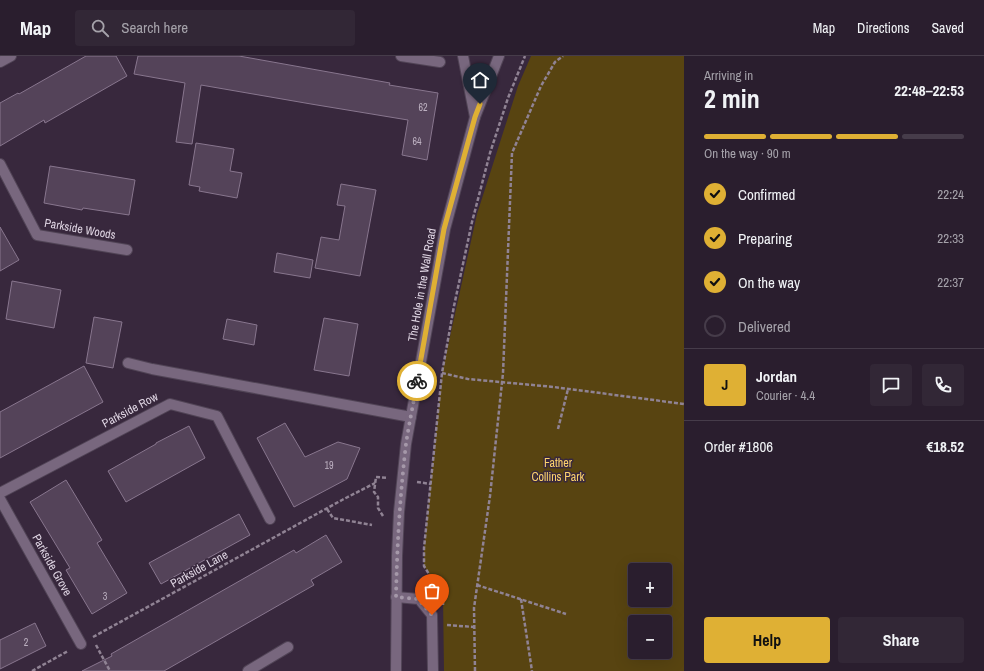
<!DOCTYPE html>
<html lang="en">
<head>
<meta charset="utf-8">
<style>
  :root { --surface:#2a1e2e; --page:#322736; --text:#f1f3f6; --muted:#a5a2aa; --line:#463c4a; --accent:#dfb034 }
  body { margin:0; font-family:"Archivo Narrow",sans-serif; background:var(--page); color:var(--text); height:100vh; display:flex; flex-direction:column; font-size:15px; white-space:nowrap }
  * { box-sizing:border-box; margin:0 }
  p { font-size:13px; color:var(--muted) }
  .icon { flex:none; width:22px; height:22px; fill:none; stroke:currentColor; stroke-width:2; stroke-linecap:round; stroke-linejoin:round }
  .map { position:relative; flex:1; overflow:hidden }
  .details { display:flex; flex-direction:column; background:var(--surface); width:300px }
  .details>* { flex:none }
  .fabs { position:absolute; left:628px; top:507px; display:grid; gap:8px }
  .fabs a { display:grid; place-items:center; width:44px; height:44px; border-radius:4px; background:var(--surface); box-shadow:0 4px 16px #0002,0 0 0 1px var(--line); font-size:20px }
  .pin { position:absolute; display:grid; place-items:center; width:34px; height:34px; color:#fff; margin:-41px -17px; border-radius:50% 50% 50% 0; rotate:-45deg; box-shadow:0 0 4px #0007 }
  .pin .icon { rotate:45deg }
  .courier { position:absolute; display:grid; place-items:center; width:40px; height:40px; margin:-20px; border:3px solid #dfb034; border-radius:50%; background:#fff; color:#222; box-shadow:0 1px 5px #0007 }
  .head em { font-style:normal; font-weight:700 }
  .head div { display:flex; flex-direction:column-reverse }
  .head { display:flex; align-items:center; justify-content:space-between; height:68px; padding:0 20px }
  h1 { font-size:26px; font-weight:700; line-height:30px }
  .bar { display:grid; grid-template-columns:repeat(4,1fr); gap:6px 4px; align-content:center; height:48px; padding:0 20px }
  .bar i { height:5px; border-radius:3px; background:var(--line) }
  .bar .on { background:var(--accent) }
  .bar p { grid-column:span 4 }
  .line { display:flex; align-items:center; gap:10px; padding:0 20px; border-top:1px solid var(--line) }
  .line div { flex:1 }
  .round { display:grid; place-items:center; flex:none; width:42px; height:42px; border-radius:4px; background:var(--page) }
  ol { padding:0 20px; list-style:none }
  li { display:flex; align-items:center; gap:12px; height:44px }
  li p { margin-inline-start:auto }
  li .icon { padding:4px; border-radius:50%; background:var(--accent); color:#111; stroke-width:4 }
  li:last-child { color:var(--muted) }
  li i { width:22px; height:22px; border:2px solid var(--line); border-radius:50% }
  .primary-button { display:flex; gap:8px; margin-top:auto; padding:8px 20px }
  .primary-button a { flex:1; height:46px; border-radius:4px; background:var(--accent); color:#111; font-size:16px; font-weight:700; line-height:46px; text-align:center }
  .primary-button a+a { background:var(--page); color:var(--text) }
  header { display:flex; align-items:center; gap:24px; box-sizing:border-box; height:56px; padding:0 20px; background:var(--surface); border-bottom:1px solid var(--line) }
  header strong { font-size:19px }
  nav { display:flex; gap:22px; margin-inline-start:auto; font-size:14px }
  .search { width:280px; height:36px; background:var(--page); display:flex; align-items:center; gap:10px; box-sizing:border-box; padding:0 14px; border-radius:4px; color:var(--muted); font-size:15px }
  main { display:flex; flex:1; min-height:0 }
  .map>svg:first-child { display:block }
  .green { fill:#584411; fill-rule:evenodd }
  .building { fill:#544359; stroke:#88768e }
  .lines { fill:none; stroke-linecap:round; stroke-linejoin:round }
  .minor-casing { stroke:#514456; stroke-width:12 }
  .path { stroke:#908394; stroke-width:2.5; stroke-dasharray:4 2; stroke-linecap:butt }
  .minor { stroke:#78677e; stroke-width:10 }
  .done { stroke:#a598a9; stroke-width:4; stroke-dasharray:0 7.2 }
  .route { stroke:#dfb034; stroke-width:5 }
  .labels { text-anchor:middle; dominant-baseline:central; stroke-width:3; stroke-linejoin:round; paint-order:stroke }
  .number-label { font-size:10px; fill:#bcb0c0 }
  .street-label { font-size:12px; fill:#dfd5e3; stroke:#38283d }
  .park-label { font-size:12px; fill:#fdd36c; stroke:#38283d }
</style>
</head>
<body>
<header>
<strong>Map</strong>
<div class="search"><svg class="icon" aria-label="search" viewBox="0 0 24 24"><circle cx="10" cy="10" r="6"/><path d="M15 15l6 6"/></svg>Search here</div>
<nav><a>Map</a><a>Directions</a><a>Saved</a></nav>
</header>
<main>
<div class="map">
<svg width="684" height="615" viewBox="0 0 684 615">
  <rect width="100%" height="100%" fill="#38283d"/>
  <!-- green -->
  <path class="green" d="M531,0H684V615H444L443,541L424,510V492L442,317L477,158L518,30ZM635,514H665V544H635ZM635,566H665V596H635Z"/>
  <!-- building -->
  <g class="building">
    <path d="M86,0H116L127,20L45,67L44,64L0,90V47L18,37L19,38Z"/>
    <path d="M138,0H239L390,27L389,29L438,37L427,104L402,99L408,64L311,48L201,29L192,88L176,86L185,27L134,18Z"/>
    <path d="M196,87L234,93L230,115L242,117L237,142L199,135L200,131L189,129Z"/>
    <path d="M50,110L135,124L129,159L83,152L82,154L44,147Z"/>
    <path d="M341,128L376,134L360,220L315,212L321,181L339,184L345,150L337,149Z"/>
    <path d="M0,171L19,204L0,215Z"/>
    <path d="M277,197L313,204L310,222L274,216Z"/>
    <path d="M12,225L61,234L54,272L6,263Z"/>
    <path d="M94,261L122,266L113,312L86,307Z"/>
    <path d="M324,262L358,268L349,320L314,314Z"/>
    <path d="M227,263L257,269L254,289L223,283Z"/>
    <path d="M84,310L103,346L0,402V356Z"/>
    <path d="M285,367L305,401L338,386L360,392L347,423L294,451L257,382Z"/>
    <path d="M189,370L205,402L126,446L108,415L156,388V387Z"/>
    <path d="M66,424L102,484L97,487L127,537L92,558L66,514L70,512L30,446Z"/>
    <path d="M239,458L250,479L161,528L149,507Z"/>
    <path d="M326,479L342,506L311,524L314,529L164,615H82L112,600L111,598L294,494L296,497Z"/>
    <path d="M35,567L46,590L0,613V584Z"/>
  </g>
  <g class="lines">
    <defs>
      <g id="minor">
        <path d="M401,0L440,6"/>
        <path d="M463,0L475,61"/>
        <path d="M0,6L11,0"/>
        <path d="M0,108L37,179L127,194"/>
        <path d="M128,307L152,313L411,361"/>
        <path d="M0,437L170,348L217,360L270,463"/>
        <path d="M0,443L81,588"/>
        <path d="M396,541L419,543L432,559L433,615"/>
        <path d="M248,615L288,591"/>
        <path d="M396,615L397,500L399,456L406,388L445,173L475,61L499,0"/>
      </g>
    </defs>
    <!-- minor casing -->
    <use href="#minor" class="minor-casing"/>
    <!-- path -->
    <g class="path">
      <path d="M442,317L468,323L554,331L684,348"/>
      <path d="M558,373L568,333"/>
      <path d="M417,426L431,428"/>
      <path d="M327,453L333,462L372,469"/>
      <path d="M383,460L378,452V441L374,436L376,421L388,422"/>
      <path d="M477,529L566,558"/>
      <path d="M521,543L532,615"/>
      <path d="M443,549V541L424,510V492L442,317L454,250L472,166L490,97L508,42L525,0"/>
      <path d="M447,569L474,571"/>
      <path d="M93,581L342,444L375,427"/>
      <path d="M96,589L110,615"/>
      <path d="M32,615L68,595"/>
      <path d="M475,615L474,552L490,440L503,317L512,97L541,30L555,6L563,0"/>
    </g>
    <!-- minor -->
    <use href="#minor" class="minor"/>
  </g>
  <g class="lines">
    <!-- done -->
    <path class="done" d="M417,325C414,346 409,367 406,388C400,439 397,490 396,541L418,543L432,559"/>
    <!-- route -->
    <path class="route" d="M417,325L444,173L475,61L480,48"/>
  </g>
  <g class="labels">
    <!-- number labels -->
    <g class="number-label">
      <text x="423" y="51">62</text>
      <text x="417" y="85">64</text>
      <text x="329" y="409">19</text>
      <text x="105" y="540">3</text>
      <text x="26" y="586">2</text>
    </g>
    <!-- street labels -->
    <g class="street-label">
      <text transform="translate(80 173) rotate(10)">Parkside Woods</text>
      <text transform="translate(422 229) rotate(-80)">The Hole in the Wall Road</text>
      <text transform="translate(130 354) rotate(-28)">Parkside Row</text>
      <text transform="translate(52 509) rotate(61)">Parkside Grove</text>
      <text transform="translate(199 513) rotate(-29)">Parkside Lane</text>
    </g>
    <!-- park labels -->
    <g class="park-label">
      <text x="558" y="407">Father<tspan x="558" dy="14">Collins Park</tspan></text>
    </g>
  </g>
</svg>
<div class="fabs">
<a>+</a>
<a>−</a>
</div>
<div class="pin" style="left:432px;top:559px;background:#ea580c"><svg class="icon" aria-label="bag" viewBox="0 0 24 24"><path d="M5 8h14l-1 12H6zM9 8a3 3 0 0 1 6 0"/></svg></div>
<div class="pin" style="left:480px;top:48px;background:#1f2937"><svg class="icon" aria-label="home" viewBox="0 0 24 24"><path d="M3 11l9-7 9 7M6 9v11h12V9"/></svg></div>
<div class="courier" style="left:417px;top:325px"><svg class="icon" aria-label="bike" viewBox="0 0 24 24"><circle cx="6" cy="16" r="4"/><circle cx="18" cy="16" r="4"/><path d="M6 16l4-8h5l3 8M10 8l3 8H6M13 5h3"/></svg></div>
</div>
<section class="details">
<div class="head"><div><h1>2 min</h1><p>Arriving in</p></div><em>22:48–22:53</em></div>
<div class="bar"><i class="on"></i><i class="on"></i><i class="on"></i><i></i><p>On the way · 90 m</p></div>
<ol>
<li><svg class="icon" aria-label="check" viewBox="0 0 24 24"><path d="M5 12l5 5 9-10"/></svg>Confirmed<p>22:24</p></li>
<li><svg class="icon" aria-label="check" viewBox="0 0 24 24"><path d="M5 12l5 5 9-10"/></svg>Preparing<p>22:33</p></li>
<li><svg class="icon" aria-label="check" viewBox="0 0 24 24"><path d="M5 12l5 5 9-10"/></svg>On the way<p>22:37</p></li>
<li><i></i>Delivered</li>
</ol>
<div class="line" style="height:72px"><b class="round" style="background:var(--accent);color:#111">J</b><div><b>Jordan</b><p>Courier · 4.4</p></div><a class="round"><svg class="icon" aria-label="chat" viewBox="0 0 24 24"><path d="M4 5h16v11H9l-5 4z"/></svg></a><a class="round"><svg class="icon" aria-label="phone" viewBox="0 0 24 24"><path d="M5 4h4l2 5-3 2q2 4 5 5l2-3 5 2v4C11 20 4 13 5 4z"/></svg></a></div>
<div class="line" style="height:52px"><div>Order #1806</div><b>€18.52</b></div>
<div class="primary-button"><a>Help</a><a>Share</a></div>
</section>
</main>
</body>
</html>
